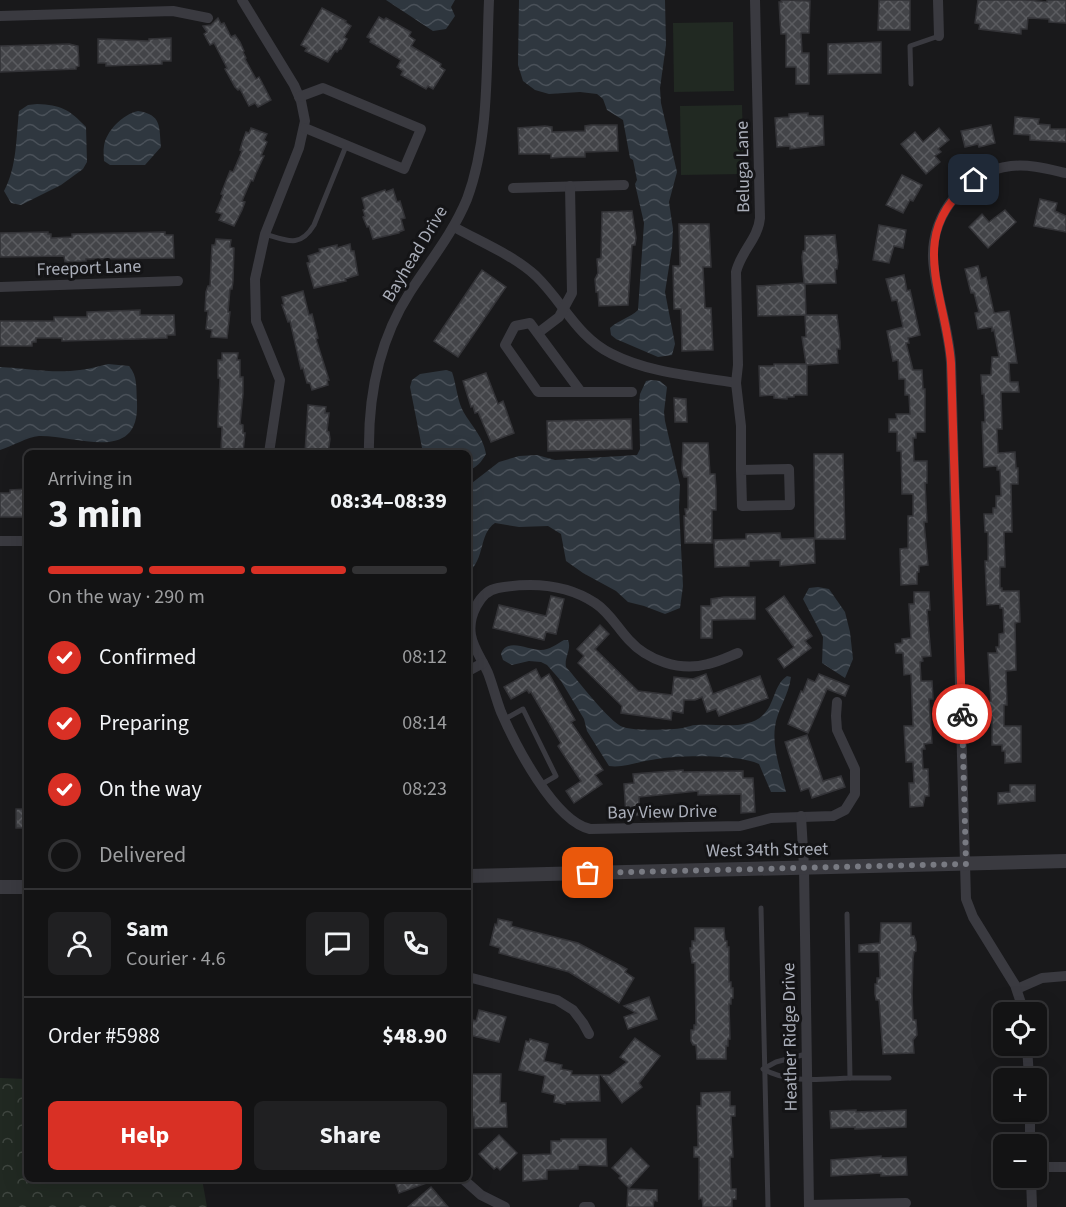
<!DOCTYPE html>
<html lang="en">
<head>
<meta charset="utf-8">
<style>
  :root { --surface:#131314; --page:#202022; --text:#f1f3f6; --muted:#9d9ea0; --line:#323234; --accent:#d93025 }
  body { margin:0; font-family:"Source Sans 3",sans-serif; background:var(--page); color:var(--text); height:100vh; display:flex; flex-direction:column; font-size:22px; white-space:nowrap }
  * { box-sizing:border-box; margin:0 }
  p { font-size:20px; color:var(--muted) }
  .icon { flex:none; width:33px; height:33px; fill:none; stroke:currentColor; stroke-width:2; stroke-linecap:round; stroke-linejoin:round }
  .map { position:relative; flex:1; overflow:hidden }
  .panel { position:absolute; left:24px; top:450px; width:447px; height:732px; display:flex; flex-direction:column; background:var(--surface); border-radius:9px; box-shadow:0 6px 24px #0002,0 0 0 2px var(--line) }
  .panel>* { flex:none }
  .controls { position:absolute; left:993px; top:1002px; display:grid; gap:12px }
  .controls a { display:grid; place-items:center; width:54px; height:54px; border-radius:9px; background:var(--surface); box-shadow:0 6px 24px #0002,0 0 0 2px var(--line); font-size:30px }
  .pin { position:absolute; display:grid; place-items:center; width:51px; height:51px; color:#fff; margin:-26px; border-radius:12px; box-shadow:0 3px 9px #0006 }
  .courier { position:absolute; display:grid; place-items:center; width:60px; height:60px; margin:-30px; border:4px solid #d93025; border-radius:50%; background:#fff; color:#222; box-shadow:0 2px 8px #0007 }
  .headline em { font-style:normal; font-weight:700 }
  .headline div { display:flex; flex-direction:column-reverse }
  .headline { display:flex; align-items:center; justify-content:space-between; height:102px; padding:0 24px }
  h1 { font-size:39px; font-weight:700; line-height:45px }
  .bar { display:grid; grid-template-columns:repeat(4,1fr); gap:9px 6px; align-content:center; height:72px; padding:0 24px }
  .bar i { height:8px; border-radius:4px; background:var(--line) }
  .bar .on { background:var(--accent) }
  .bar p { grid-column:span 4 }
  .line { display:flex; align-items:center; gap:15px; padding:0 24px; border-top:2px solid var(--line) }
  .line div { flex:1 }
  .round { display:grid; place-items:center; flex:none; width:63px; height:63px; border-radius:9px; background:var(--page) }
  ol { padding:0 24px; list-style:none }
  li { display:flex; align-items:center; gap:18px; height:66px }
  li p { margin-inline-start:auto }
  li .icon { padding:6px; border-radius:50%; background:var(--accent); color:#fff; stroke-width:4 }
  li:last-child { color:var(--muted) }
  li i { width:33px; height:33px; border:3px solid var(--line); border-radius:50% }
  .primary-button { display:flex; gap:12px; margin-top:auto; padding:12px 24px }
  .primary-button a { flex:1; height:69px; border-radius:9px; background:var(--accent); color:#fff; font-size:24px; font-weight:700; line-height:69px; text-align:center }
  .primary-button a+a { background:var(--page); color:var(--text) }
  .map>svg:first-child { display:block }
  .forest { fill:url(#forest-crowns) }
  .park { fill:#212922 }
  .water { fill:url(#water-waves) }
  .building { fill:url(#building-cross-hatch); stroke:#333337; stroke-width:1.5 }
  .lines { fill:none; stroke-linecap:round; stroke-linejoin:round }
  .service { stroke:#3a3a40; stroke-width:5 }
  .minor { stroke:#3a3a40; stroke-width:10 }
  .tertiary { stroke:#3a3a40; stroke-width:14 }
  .done { stroke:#787a82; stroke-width:6; stroke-dasharray:0 10.8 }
  .route { stroke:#d93025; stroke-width:8 }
  .labels { text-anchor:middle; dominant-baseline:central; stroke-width:6; stroke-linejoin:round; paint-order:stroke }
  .street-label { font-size:18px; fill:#abafba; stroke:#141416 }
</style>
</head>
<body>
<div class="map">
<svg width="1066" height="1207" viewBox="0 0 1066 1207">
  <defs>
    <pattern id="forest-crowns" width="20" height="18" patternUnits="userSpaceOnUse" patternTransform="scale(1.5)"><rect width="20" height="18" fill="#212922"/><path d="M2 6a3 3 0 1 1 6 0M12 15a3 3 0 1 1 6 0" fill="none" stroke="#3f4640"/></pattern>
    <pattern id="water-waves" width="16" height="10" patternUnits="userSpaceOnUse" patternTransform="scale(1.5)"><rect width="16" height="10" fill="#2f373f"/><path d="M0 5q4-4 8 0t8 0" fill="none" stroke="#4a5159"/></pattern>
    <pattern id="building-cross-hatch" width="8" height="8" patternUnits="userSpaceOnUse" patternTransform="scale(1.5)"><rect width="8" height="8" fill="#434448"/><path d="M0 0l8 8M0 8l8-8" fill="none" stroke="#5b5c60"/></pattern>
  </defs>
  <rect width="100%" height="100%" fill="#19191b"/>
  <!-- forest -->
  <path class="forest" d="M0,1078L27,1079V1179H202L207,1207H0Z"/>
  <!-- park -->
  <g class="park">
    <path d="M733,22L734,91L674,92L673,23Z"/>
    <path d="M742,105L744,174L681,175L680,106Z"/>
  </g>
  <!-- water -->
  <g class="water">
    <path d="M386,0H455L451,7L455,16L446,29L433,31Z"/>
    <path d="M519,0H665L666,45L660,88L661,103L677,172L669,202L673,229L672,248L665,292L675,344L672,355L658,357L616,339L611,335L610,328C618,320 630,318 638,310L644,223L635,184L637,180L633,160L630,158L623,120L607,110L603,99L597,94L580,92L549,94L535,90L523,81L518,65Z"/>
    <path d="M37,104C61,105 69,109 86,127L87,162L83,169L61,185L21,205L11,203L4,191C17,167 16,138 19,111L28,105Z"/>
    <path d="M138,111C162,115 159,126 161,147L145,165H110L104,161C104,156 103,151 104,146C106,131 123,114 138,111Z"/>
    <path d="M108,364L129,366C138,376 136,389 137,402C140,465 77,435 39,436C27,437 13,446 0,450V367C27,368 53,374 80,370C89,369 99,366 108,364Z"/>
    <path d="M446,370L452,372C456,383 457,398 462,409C470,425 483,435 486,454C482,461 476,469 468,470V453H423L410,387L412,380L420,374Z"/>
    <path d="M651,380L660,381L667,387L664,412L665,421L680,485L679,507L683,586L680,608L665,614L644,606L628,602L616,591L583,573L566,561L561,534L548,526L519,527L495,523C478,535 486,558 468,573V486L499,462L519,456L537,455L555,460L637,455L640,449L639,404L640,394L646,381Z"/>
    <path d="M818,587L829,589L845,612L850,632L853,659L845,678L822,663L823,637L803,599L809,588Z"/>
    <path d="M564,640H568C572,649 564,657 566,667C578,680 609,722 623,727C634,731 671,730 683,728C687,727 692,725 696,725C716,723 747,731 763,715C775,704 773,686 787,676L791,677C789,695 777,710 775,727C772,748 781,772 786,792H771L759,764C738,754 675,755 651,760C637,762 623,768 609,766L587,731L584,719L561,681L547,665L541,662L529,661L512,665L503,660L501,654C507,637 528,650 541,650C549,650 557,644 564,640Z"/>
  </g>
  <!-- building -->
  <g class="building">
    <path d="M781,0L810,1L809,33H801L802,53H809V84H796V67H786V34H781L780,20L779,2H782Z"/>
    <path d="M879,0H910V30H878Z"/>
    <path d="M978,0H1026L1047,2V0H1066V23L1049,22V19L1028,18L1027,29H1021V34L979,29L980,24L975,23Z"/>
    <path d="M322,8L346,21L345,22L351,26L344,37L347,39L341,49L340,48L337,52L335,51L328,62L305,51L307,48L301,45Z"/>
    <path d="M379,17L384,20L386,18L411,32L409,36L415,40L411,46L441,64L440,67L445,70L433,89L428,86L426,89L401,75L403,71L397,67L401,60L370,42L371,39L367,37Z"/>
    <path d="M218,18L221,24L224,23L231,37L235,35L240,42L244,51L243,52L246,58L245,59L256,79L259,77L271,100L258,107L255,103L249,106L240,89L238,90L235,87L225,69L227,68L214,43L210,45L204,34L207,32L203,26L211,25Z"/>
    <path d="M171,38V61H162V64L106,66V63H98V39L149,41V39Z"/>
    <path d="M881,42V73L828,74V44Z"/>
    <path d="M69,44L78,46L79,66L76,67V69L0,72V46Z"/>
    <path d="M808,113V116H823L824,145L790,149V146L777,147L775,118L789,117V114Z"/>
    <path d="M1015,117L1039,119L1038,124L1050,125V129H1066V142L1030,140V135L1014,134Z"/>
    <path d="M591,125H617L618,151L585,152V157H566L551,158V154H519L518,128L545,126L552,127V132L585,131V126Z"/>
    <path d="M991,125L995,143L979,147L978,144L965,147L961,131Z"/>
    <path d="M251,128L267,134L264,140L267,142L261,156H264L256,173L253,181L251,180L242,201L245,202L242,210L234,226L219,220L222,214L216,212L223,195L221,194L226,181L230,171L233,172L242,151L240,150L242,143L246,132L249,133Z"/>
    <path d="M939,128L949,140L938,149L941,152L935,156L940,162L926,174L901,144L915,132L923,142Z"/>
    <path d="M902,175L922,185L913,201L910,200L903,213L886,205Z"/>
    <path d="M393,189L397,202L400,201L405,218L401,219L404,230L399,232V233L373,239L369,226L367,227L363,217L365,216L363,210L365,209L362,198L385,190L386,192Z"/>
    <path d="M1040,199L1057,203L1055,211L1066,216V232L1034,226Z"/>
    <path d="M1005,210L1016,222L988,248L969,227L982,214L989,222Z"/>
    <path d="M632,211L636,238L635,245H632L628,305L599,306L598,292H596L595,279L598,273L597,259L601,258L602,212Z"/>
    <path d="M679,224H709L711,267H703L704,288L705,308H711L713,350L682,351L681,309H674L673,266H680Z"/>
    <path d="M879,225L906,230L903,248L894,246L889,263L873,260Z"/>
    <path d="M48,232V234H51V238L72,237V234L165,232V235H173L174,258L86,259V261L65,262L64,256L0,257V233Z"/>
    <path d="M835,235L838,262L837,269H835L836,283L805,284L806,315H837L840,342V349H837L838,363L807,365V395H794V397H787V399L774,398V395L760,396L759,366H774V364H806L802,337H806L805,315L758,316L757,286L804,283L802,257L803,251H805V236Z"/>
    <path d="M216,239L231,240L230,247L234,248L233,281L232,289H230L228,312H230L227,338L211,337L212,330L206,329L208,311H205L206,292L208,286H210L212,245H215Z"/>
    <path d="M350,244L351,251H354L358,275L345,279L346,281L341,282L314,288L307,263L310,262L308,256L320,252L319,249L337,245V248Z"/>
    <path d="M978,266L981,279L986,277L994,313L1009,311L1017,363H1009L1010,382H1018L1019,392H1001L1002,429H997L998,453L1015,452L1016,468H1018V484H1011L1012,532H1004L1005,567H1000V588H1002V591H1019L1020,622L1015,623L1016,670L1006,671L1007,705H1004V726H1021V762L1005,763V751H1002V745H992V717H989V701H991L988,653H997L996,647H999V634L1004,633L1003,608H1000V604L987,605L985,561H988V532H985L984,514H993V508H996V496H1001L1000,470H997V466L984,467L982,422H985L984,394H982L981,375H991L992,357H999L994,330L992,331V327L978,329L975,313L979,312L974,293H971L965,269Z"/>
    <path d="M482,270L506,287L458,357L434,341Z"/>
    <path d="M904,275L907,291L910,290L920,335L908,338L909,343H906L913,370H922L923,389H925V432H916V438H913L914,461H927V483H925L927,522H924L928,565L919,566V572H917V584L901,585L900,549L908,548V516H913V494H902L901,451H897V432H889V419H897L896,414H910L909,395H905V379H899L898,360L893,361L887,331L903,327L897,300L892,301L886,279Z"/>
    <path d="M303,291L309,315L312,314L318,338L316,339L329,380H327L328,385L312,390L310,383H307L303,368L301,369L290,321L288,322L282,305H284L282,297Z"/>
    <path d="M140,310V315H174L175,335H167V338L137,339L62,341V338H36V342H32V346H0V321H54V317H87V312Z"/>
    <path d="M222,353H238L237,360H240V377H243V394L240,424L243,425V433H245L243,452L221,451L222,427H218V420L220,378H218V360H222Z"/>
    <path d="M486,373L498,404L503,401L514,433L491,442L478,412L475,413L473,406L471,407L463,381Z"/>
    <path d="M674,398L686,399L687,422H675Z"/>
    <path d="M308,405L326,407L325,413H329L327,431L329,432L330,439L328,453H305Z"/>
    <path d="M631,419L632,449L548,451L547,421Z"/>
    <path d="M683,443H708L710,474H715L716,489V510H712V543H685L684,516H686L685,509H688V477H684L682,470Z"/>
    <path d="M814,454H843L845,539H815Z"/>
    <path d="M27,489V517H0V493H10V490Z"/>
    <path d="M780,533L781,539L814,538L815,563L780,566V560L749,561V566L715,567L714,540L746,539V534Z"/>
    <path d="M914,592H929L930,610H927L931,656L922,657L923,661L920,662L921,681H932L933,699H929L932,743L924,744L925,749H922L923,769H928L929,796H925L923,806L910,807L909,783H914L913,762H906L904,726H913L911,674L904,675L903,653H896L895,644L902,643V639L911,638L909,604H914Z"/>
    <path d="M551,596L564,599L556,634L546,632L544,640L493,628L499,605L546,616Z"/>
    <path d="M784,596L812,636L805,641L811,648L784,668L778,659L794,647L766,609Z"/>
    <path d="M724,597H755V619L712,620V638H701V606H711V599Z"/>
    <path d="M600,625L609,634L595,649L638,691L672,695L674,677L693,679L706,674L713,694L760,676L768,698L719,716L716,709L707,712L702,697L695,700H684L683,713L672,711L671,720L621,713L622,706L578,663L584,656L577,649Z"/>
    <path d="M536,669L541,679L549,674L575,720L571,722L603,770L595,775L602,784L574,803L566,791L581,781L558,746L561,743L531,692L529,693L527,690L511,699L504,687Z"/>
    <path d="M819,674L849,686L845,696L827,689L808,733L788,724L801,691L803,692L808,679L815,682Z"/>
    <path d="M807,735L823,781L841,776L845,787L812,798L809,788L801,791L785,742Z"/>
    <path d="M683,770V772L743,771V778H753L755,812L741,813V794L698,795V791L639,797V815L626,817L624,784L634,783L633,774Z"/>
    <path d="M1010,785H1035V801L998,804V793L1010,792Z"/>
    <rect x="16" y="809" width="11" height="19"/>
    <path d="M498,919L512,922L511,926L578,943L627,969L625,972L634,978L619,1003L569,972L499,953L500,948L490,945L495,924L497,925Z"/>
    <path d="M881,923H911V936H914L916,942V951L914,952L913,958L912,994L913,1020H916L917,1035L913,1040L914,1053L883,1054L879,1000H876L875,994V984H877V978H880L879,952H859V945L880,943Z"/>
    <path d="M695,928H724L725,941H727V947H729V982H731V988H733V998H731V1004H729L730,1039H728V1046H726V1059H697L696,1045H693L691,1041V1030H694V1025H696L695,963H692L690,948H692V941H695Z"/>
    <path d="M649,997L657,1019L628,1029L624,1017L636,1013L624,1006Z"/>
    <path d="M479,1010L506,1017L499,1042L469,1035L473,1020L476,1021Z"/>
    <path d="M635,1038L660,1056L639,1083L642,1087L622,1103L601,1075H610L627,1062L620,1057Z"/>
    <path d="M530,1039L548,1044L544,1061L562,1065L561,1069L572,1071L571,1075H599L600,1101L565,1102V1104L554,1102L555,1095L542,1092L545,1076L519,1070L526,1041L529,1042Z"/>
    <path d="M472,1074H501L500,1103H506L507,1127L474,1128V1117H470Z"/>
    <path d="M730,1092V1106H735V1116H731L733,1157H730L731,1189H736V1199H732V1207H703L702,1198L699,1199V1157H694V1147H698L697,1106H701V1093Z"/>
    <path d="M856,1110V1112L906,1110V1127L855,1129V1127L831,1128L830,1111Z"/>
    <path d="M499,1135L517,1153L500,1170L497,1167L494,1169L479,1154Z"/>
    <path d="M561,1139H606L607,1166L578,1165V1169L547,1170V1179L523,1181V1155L551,1154V1141H561Z"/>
    <path d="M631,1148L649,1166L629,1188L619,1178L621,1176L612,1168Z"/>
    <path d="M881,1156V1158L906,1157L907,1175L881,1176V1173L831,1176V1160Z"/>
    <path d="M394,1179H435V1180L399,1193Z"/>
    <path d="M431,1187L448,1207H408Z"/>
    <path d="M628,1189L657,1190V1201L654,1200L653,1207H627Z"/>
  </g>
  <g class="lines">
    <!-- service -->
    <g class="service">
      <path d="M911,84L910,46L939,36"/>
      <path d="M265,234C288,241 300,248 314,225L346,146"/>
      <path d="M505,719L523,709L556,776L542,784"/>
      <path d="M761,908L768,1207"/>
      <path d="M806,1054L776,1062L763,1069C789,1084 821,1079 850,1078L847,914"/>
      <path d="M850,1078H889"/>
    </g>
    <!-- minor -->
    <g class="minor">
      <path d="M242,0L294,85L301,101L305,121L299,148L265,234L255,279L256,321L280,380L269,453"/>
      <path d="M938,0L939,36"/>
      <path d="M0,16L173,11L208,18"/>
      <path d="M299,97L323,88L421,129L404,169L305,128"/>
      <path d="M513,188L624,185"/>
      <path d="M454,227C481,242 513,255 536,276C563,302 577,337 612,354C649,373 695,376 736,383"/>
      <path d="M0,287L178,281"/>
      <path d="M538,333L559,317L572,293L570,186"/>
      <path d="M581,392H538L505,345L515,326L530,323L581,392H632"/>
      <path d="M369,453C368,396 379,340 410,292C430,261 453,233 467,199C490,137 486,65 489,0"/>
      <path d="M789,469L790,505L742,506L741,470Z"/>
      <path d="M741,470V426L736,383L738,365L736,272C741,251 758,239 760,218L755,0"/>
      <path d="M0,541H27"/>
      <path d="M738,653C728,657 718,662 708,664C680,672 647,660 629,640C617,627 609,612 595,603C566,584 532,582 498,588C479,591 468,618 471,635C473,648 483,661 488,673C493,686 496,699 501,712C515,744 554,821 590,829L740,826L771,818L833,816L845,810L855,794V769L837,730L836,716L837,702"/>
      <path d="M468,671L483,663"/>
      <path d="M801,816L804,867L809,1207"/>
      <path d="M468,977L557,1000L573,1010L583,1023L589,1034"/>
      <path d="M1017,989L1042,978L1066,976"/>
      <path d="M1024,1012L1015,985L973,917L966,899L951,363C949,328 935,293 933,259C931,214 966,171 1011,166C1030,164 1048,169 1066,173"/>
      <path d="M1027,1046L1029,1078"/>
      <path d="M1030,1112V1144"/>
      <path d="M1036,1167H1066"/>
      <path d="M1031,1178L1032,1207"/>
      <path d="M463,1179L481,1195L505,1207"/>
      <path d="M809,1205L906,1203"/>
      <path d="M584,1207H590"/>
    </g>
    <!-- tertiary -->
    <g class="tertiary">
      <path d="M468,876L1066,861"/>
      <path d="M0,887H27"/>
    </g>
  </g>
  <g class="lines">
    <!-- done -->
    <path class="done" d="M588,873L966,864L962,714"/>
    <!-- route -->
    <path class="route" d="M962,714L951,363C946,294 904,232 974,180"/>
  </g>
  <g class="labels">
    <!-- street labels -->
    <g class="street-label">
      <text transform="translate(743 167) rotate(-91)">Beluga Lane</text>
      <text transform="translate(415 254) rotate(-59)">Bayhead Drive</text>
      <text transform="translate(89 268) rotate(-2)">Freeport Lane</text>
      <text transform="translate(662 812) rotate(-1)">Bay View Drive</text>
      <text transform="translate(767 850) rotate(-1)">West 34th Street</text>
      <text transform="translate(790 1037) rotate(-91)">Heather Ridge Drive</text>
    </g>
  </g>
</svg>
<div class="controls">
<a><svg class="icon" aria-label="locate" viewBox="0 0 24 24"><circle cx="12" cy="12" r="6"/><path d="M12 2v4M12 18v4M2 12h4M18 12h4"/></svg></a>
<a>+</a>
<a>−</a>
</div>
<div class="pin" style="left:588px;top:873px;background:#ea580c"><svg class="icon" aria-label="bag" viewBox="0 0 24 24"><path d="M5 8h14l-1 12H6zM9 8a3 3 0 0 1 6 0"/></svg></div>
<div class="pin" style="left:974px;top:180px;background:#1f2937"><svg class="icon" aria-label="home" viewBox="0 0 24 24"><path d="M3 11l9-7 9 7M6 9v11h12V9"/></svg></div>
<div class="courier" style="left:962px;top:714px"><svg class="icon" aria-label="bike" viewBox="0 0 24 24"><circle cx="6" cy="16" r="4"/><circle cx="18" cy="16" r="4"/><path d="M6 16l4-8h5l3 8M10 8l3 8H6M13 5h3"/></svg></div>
<section class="panel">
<div class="headline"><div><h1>3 min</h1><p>Arriving in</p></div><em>08:34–08:39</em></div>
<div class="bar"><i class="on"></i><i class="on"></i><i class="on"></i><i></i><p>On the way · 290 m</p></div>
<ol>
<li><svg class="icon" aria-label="check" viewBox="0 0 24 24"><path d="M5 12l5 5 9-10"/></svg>Confirmed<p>08:12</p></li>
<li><svg class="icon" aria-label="check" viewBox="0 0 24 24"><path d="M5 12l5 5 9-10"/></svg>Preparing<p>08:14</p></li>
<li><svg class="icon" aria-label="check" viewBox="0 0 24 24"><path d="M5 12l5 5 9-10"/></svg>On the way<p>08:23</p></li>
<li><i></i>Delivered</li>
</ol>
<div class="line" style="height:108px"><a class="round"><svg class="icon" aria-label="person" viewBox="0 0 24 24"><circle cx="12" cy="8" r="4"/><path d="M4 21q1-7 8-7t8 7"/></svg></a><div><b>Sam</b><p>Courier · 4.6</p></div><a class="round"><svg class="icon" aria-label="chat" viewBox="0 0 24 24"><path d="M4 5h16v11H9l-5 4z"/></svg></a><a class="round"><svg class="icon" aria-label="phone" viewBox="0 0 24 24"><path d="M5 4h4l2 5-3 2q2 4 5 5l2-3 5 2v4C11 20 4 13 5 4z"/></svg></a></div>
<div class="line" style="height:78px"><div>Order #5988</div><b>$48.90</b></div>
<div class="primary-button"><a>Help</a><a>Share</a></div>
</section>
</div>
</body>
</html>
